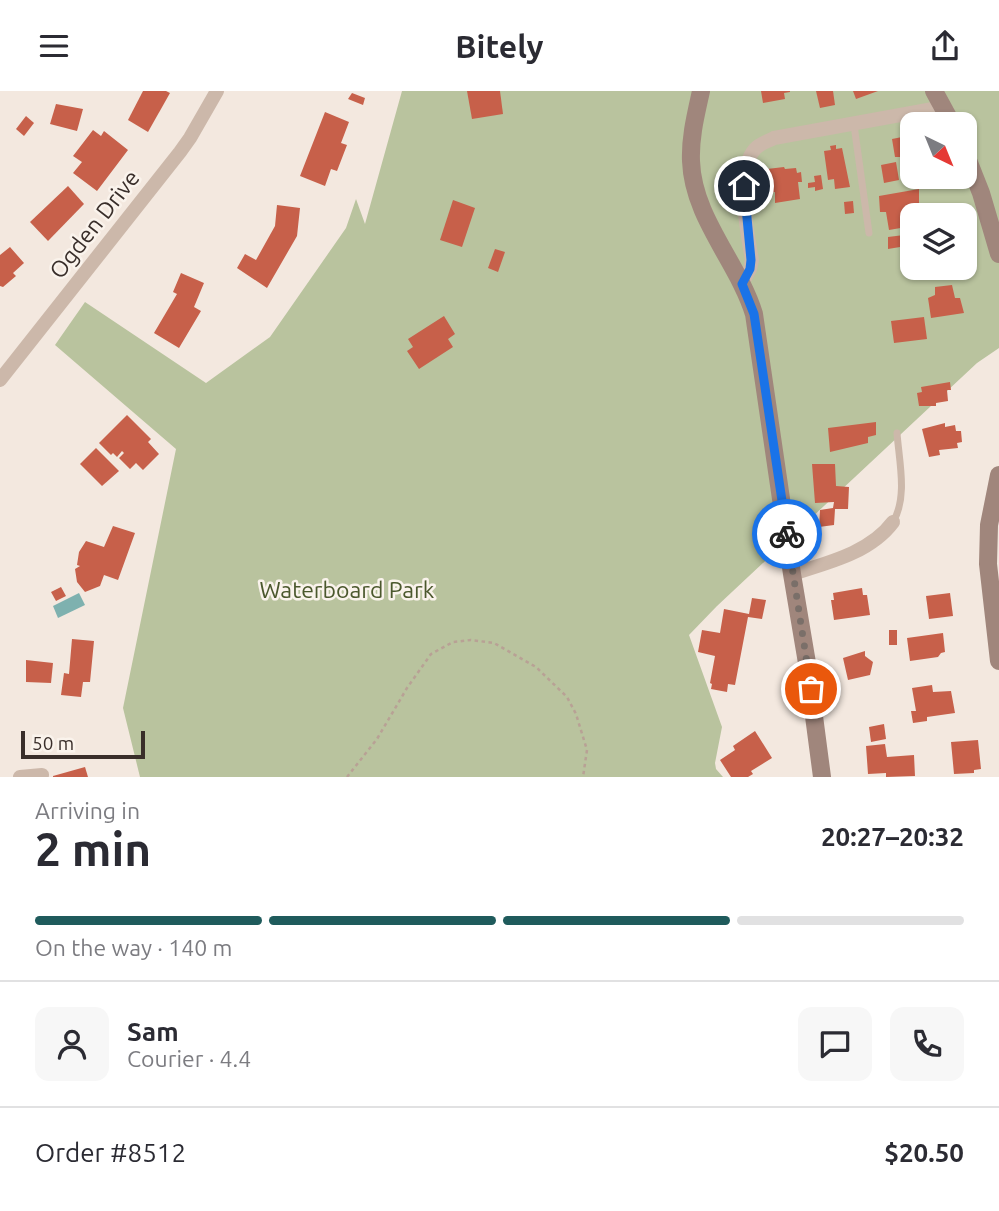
<!DOCTYPE html>
<html lang="en">
<head>
<meta charset="utf-8">
<style>
  :root { --surface:#fff; --page:#f7f7f7; --text:#2b2b33; --muted:#7c7c81; --line:#e1e1e2; --accent:#1f5b5c }
  body { margin:0; font-family:Ubuntu,sans-serif; background:var(--page); color:var(--text); height:100vh; display:flex; flex-direction:column; font-size:26px; white-space:nowrap }
  * { box-sizing:border-box; margin:0 }
  p { font-size:23px; color:var(--muted) }
  .icon { flex:none; width:38px; height:38px; fill:none; stroke:currentColor; stroke-width:2; stroke-linecap:round; stroke-linejoin:round }
  .map { position:relative; height:686px; overflow:hidden }
  .sheet { display:flex; flex-direction:column; background:var(--surface); flex:1 }
  .sheet>* { flex:none }
  .needle { width:46px; rotate:137deg }
  .fabs { position:absolute; left:900px; top:21px; display:grid; gap:14px }
  .fabs a { display:grid; place-items:center; width:77px; height:77px; border-radius:14px; background:var(--surface); box-shadow:0 2px 5px #0004; font-size:35px }
  .scale { position:absolute; left:21px; bottom:18px; width:124px; box-sizing:border-box; padding-left:7px; border:4px solid #392e2a; border-top:0; font-size:19px; line-height:24px; white-space:nowrap; color:#392e2a; -webkit-text-stroke:5px #faf3ec; paint-order:stroke }
  .pin { position:absolute; display:grid; place-items:center; width:60px; height:60px; color:#fff; margin:-30px; border:4px solid #fff; border-radius:50%; box-shadow:0 2px 7px #0007 }
  .courier { position:absolute; display:grid; place-items:center; width:70px; height:70px; margin:-35px; border:5px solid #1a73e8; border-radius:50%; background:#fff; color:#222; box-shadow:0 2px 9px #0007 }
  .summary em { font-style:normal; font-weight:600 }
  .summary div { display:flex; flex-direction:column-reverse }
  .summary { display:flex; align-items:center; justify-content:space-between; height:119px; padding:0 35px }
  h1 { font-size:46px; font-weight:600; line-height:52px }
  .bar { display:grid; grid-template-columns:repeat(4,1fr); gap:10px 7px; align-content:center; height:84px; padding:0 35px }
  .bar i { height:9px; border-radius:5px; background:var(--line) }
  .bar .selected { background:var(--accent) }
  .bar p { grid-column:span 4 }
  .line { display:flex; align-items:center; gap:18px; padding:0 35px; border-top:2px solid var(--line) }
  .line div { flex:1 }
  .round { display:grid; place-items:center; flex:none; width:74px; height:74px; border-radius:14px; background:var(--page) }
  header { display:flex; justify-content:space-between; align-items:center; height:91px; padding:0 35px; background:var(--surface); font-size:32px; font-weight:600 }
  .map>svg:first-child { display:block }
  .green { fill:#b9c39e; fill-rule:evenodd }
  .water { fill:#7eb1af }
  .building { fill:#c7604a }
  .lines { fill:none; stroke-linecap:round; stroke-linejoin:round }
  .path { stroke:#b8a195; stroke-width:2.5; stroke-dasharray:3.5 3.5; stroke-linecap:butt }
  .lane { stroke:#ccb8aa; stroke-width:7 }
  .street { stroke:#ccb8aa; stroke-width:14 }
  .secondary { stroke:#a0867c; stroke-width:18 }
  .done { stroke:#7a6f69; stroke-width:7; stroke-dasharray:0 12.6 }
  .route { stroke:#1a73e8; stroke-width:9 }
  .labels { text-anchor:middle; dominant-baseline:central; stroke-width:5; stroke-linejoin:round; paint-order:stroke }
  .street-label { font-size:23px; fill:#392e2a; stroke:#faf3ec }
  .park-label { font-size:23px; fill:#4b582d; stroke:#faf3ec }
</style>
</head>
<body>
<header><svg class="icon" aria-label="menu" viewBox="0 0 24 24"><path d="M4 6h16M4 12h16M4 18h16"/></svg>Bitely<svg class="icon" aria-label="share" viewBox="0 0 24 24"><path d="M12 15V3M7 8l5-5 5 5M5 13v7h14v-7"/></svg></header>
<div class="map">
<svg width="999" height="686" viewBox="0 0 999 686">
  <rect width="100%" height="100%" fill="#f3e8df"/>
  <!-- green -->
  <path class="green" d="M402,0H999V257L977,272L717,515L689,544L722,636L715,672L716,678L723,686H140L123,617L176,358L55,254L85,211L206,292L270,246L346,137L356,108L365,133ZM912,33H964V86H912ZM912,124H964V177H912Z"/>
  <!-- water -->
  <path class="water" d="M79,502L85,514L58,527L53,515Z"/>
  <!-- building -->
  <g class="building">
    <path d="M143,0H166L170,2L148,41L128,29Z"/>
    <path d="M467,0H500L503,23L472,28Z"/>
    <path d="M761,0H790V1L784,2L785,8L763,12Z"/>
    <path d="M816,0H833L835,14L820,17Z"/>
    <path d="M853,0H878L856,8Z"/>
    <path d="M352,2L365,7L363,14L348,8Z"/>
    <path d="M56,13L83,18L77,40L50,33Z"/>
    <path d="M325,21L349,31L341,52L347,54L337,80L331,78L325,95L300,85Z"/>
    <path d="M26,25L34,32L24,45L16,38Z"/>
    <path d="M93,39L101,45L104,40L128,59L97,100L73,82L82,71L73,65Z"/>
    <path d="M912,41V66H895L892,48L907,45V42Z"/>
    <path d="M836,54V58L842,57L850,96L835,98L834,88L828,89L824,60L831,59L830,55Z"/>
    <path d="M896,71L899,89L884,92L881,74Z"/>
    <path d="M784,76L785,78L796,77L797,82L801,81L802,91H798L800,108L775,112V101L763,103V96L769,95L767,78Z"/>
    <path d="M821,84L823,98L815,100V96L808,97V92L815,91L814,85Z"/>
    <path d="M68,95L84,113L48,150L30,131Z"/>
    <path d="M919,98V116L923,114L925,123L912,124V135L889,139L886,121H880L879,105Z"/>
    <path d="M453,109L475,117L462,156L440,149Z"/>
    <path d="M853,110L854,122L845,123L844,111Z"/>
    <path d="M277,114L300,117L297,145L267,197L237,177L245,163L256,169L275,135Z"/>
    <path d="M912,143V154L888,158V146Z"/>
    <path d="M10,156L24,172L13,182L16,185L3,196L0,195V164Z"/>
    <path d="M495,158L505,161L498,181L488,177Z"/>
    <path d="M181,182L204,192L194,216L201,220L179,257L154,242L177,203L173,201Z"/>
    <path d="M952,194L955,207H960L964,222L931,227L928,207L935,204V196Z"/>
    <path d="M444,225L455,243L448,248L453,256L419,278L407,260L413,256L408,248Z"/>
    <path d="M924,226L927,248L894,252L891,230Z"/>
    <path d="M950,291L951,299H947L948,310L936,312V315H919L917,302L922,301L921,296Z"/>
    <path d="M127,324L151,348L148,351L159,363L143,379L136,372L130,378L119,367L124,362L122,360L117,366L113,362L111,364L99,352Z"/>
    <path d="M876,331V344L868,346V352L830,361L828,337Z"/>
    <path d="M945,332V336L955,334L956,340H961L962,351L957,352L958,357L939,359L940,364L929,366L922,338Z"/>
    <path d="M96,357L119,380L102,395L80,373Z"/>
    <path d="M812,373H835L836,395L849,396L848,418H835L834,434L819,436L820,419L833,417L834,411L815,412Z"/>
    <path d="M113,435L135,442L118,489L104,484L100,495L85,501L77,491L75,478L80,475L77,474L79,461L86,450L104,456Z"/>
    <path d="M61,496L66,505L56,510L51,501Z"/>
    <path d="M862,497L863,504H867L870,524L834,529L831,509H834L833,502Z"/>
    <path d="M950,502L953,525L929,528L926,505Z"/>
    <path d="M752,507L766,509L762,528L748,526L735,594L728,593L727,601L711,598L712,593L710,592L715,565L698,561L702,539L720,542L724,518L749,523Z"/>
    <rect x="889" y="539" width="8" height="15"/>
    <path d="M943,542L945,561L941,562L938,566L910,570L907,547Z"/>
    <path d="M72,548L94,550L90,591H83L81,606L61,604L64,582L69,583Z"/>
    <path d="M865,560V565L873,571L870,584L848,589L843,567Z"/>
    <path d="M26,569L53,572L51,592L26,591Z"/>
    <path d="M932,594L933,601L951,600L955,622L927,626V630L913,632L911,620H916L912,597Z"/>
    <path d="M884,633L886,648L871,651L869,636Z"/>
    <path d="M755,640L772,667L751,680L753,683L748,686H731L720,669L735,659L733,655Z"/>
    <path d="M978,649L981,678L974,679V682L954,683L951,651Z"/>
    <path d="M885,653L887,666L914,664L915,685L886,686V682L868,683L866,655Z"/>
    <path d="M85,676L88,686H53V685Z"/>
  </g>
  <g class="lines">
    <!-- path -->
    <path class="path" d="M347,686L377,648L407,597L431,563L453,551L471,549L494,552L536,576L567,606L576,623L587,659L583,686"/>
    <!-- lane -->
    <g class="lane">
      <path d="M854,34L869,142"/>
      <path d="M893,431C908,406 899,370 897,342"/>
    </g>
    <!-- street -->
    <g class="street">
      <path d="M742,193L750,178L752,169C747,141 735,80 755,58C759,53 769,50 774,47L944,16"/>
      <path d="M0,289L180,61L190,47L217,0"/>
      <path d="M792,483C827,472 870,462 893,431"/>
      <path d="M20,686L42,684"/>
    </g>
    <!-- secondary -->
    <g class="secondary">
      <path d="M701,0C696,23 690,46 691,70C693,127 738,171 754,223L792,483L807,572L822,686"/>
      <path d="M934,0L952,33"/>
      <path d="M964,59L981,102L999,163"/>
      <path d="M999,384L989,434L988,473L999,570"/>
    </g>
  </g>
  <g class="lines">
    <!-- done -->
    <path class="done" d="M787,443L811,598"/>
    <!-- route -->
    <path class="route" d="M744,95L751,169L750,178L742,193L754,223L787,443"/>
  </g>
  <g class="labels">
    <!-- street labels -->
    <g class="street-label">
      <text transform="translate(94 133) rotate(-52)">Ogden Drive</text>
    </g>
    <!-- park labels -->
    <g class="park-label">
      <text x="347" y="498">Waterboard Park</text>
    </g>
  </g>
</svg>
<div class="fabs">
<a><svg class="needle" viewBox="-14 -14 28 28"><path d="M0-13l5 13h-10z" fill="#e53935"/><path d="M0 13l5-13h-10z" fill="#7c7c81"/></svg></a>
<a><svg class="icon" aria-label="layers" viewBox="0 0 24 24"><path d="M12 4l9 5-9 5-9-5zM3 14l9 5 9-5"/></svg></a>
</div>
<div class="scale">50 m</div>
<div class="pin" style="left:811px;top:598px;background:#ea580c"><svg class="icon" aria-label="bag" viewBox="0 0 24 24"><path d="M5 8h14l-1 12H6zM9 8a3 3 0 0 1 6 0"/></svg></div>
<div class="pin" style="left:744px;top:95px;background:#1f2937"><svg class="icon" aria-label="home" viewBox="0 0 24 24"><path d="M3 11l9-7 9 7M6 9v11h12V9"/></svg></div>
<div class="courier" style="left:787px;top:443px"><svg class="icon" aria-label="bike" viewBox="0 0 24 24"><circle cx="6" cy="16" r="4"/><circle cx="18" cy="16" r="4"/><path d="M6 16l4-8h5l3 8M10 8l3 8H6M13 5h3"/></svg></div>
</div>
<section class="sheet">
<div class="summary"><div><h1>2 min</h1><p>Arriving in</p></div><em>20:27–20:32</em></div>
<div class="bar"><i class="selected"></i><i class="selected"></i><i class="selected"></i><i></i><p>On the way · 140 m</p></div>
<div class="line" style="height:126px"><a class="round"><svg class="icon" aria-label="person" viewBox="0 0 24 24"><circle cx="12" cy="8" r="4"/><path d="M4 21q1-7 8-7t8 7"/></svg></a><div><b>Sam</b><p>Courier · 4.4</p></div><a class="round"><svg class="icon" aria-label="chat" viewBox="0 0 24 24"><path d="M4 5h16v11H9l-5 4z"/></svg></a><a class="round"><svg class="icon" aria-label="phone" viewBox="0 0 24 24"><path d="M5 4h4l2 5-3 2q2 4 5 5l2-3 5 2v4C11 20 4 13 5 4z"/></svg></a></div>
<div class="line" style="height:91px"><div>Order #8512</div><b>$20.50</b></div>
</section>
</body>
</html>
